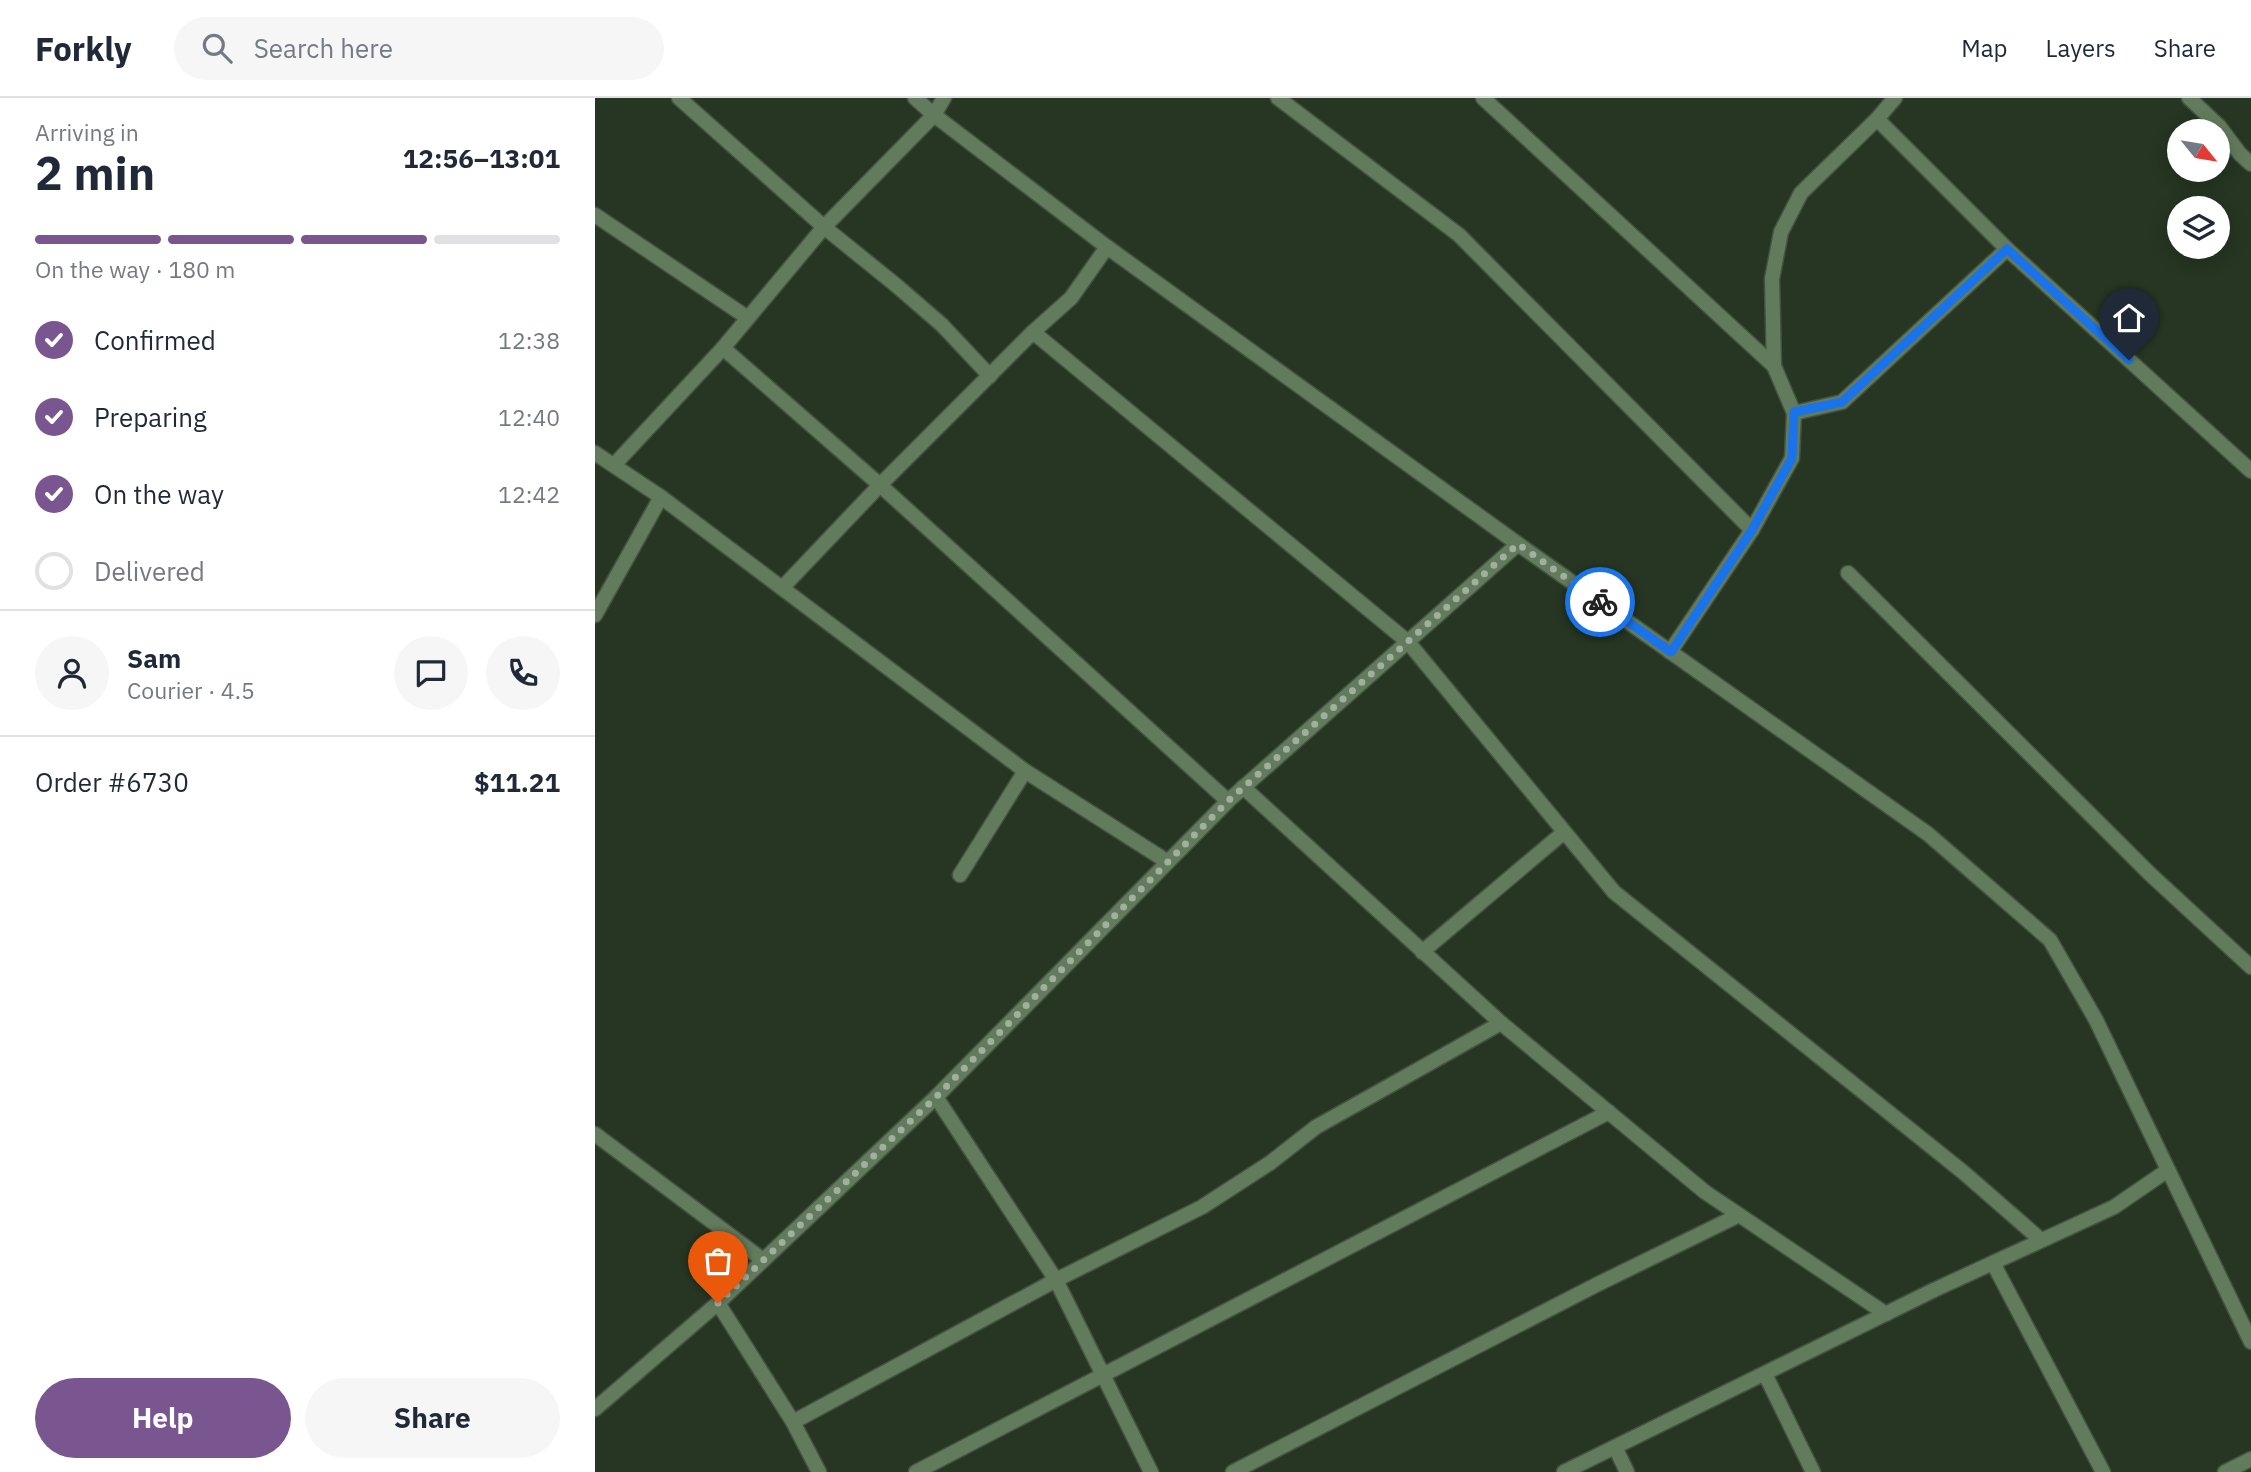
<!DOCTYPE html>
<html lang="en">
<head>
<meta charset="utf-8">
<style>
  :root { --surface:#fff; --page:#f6f6f7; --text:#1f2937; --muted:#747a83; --line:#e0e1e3; --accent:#7a5691 }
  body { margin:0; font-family:"IBM Plex Sans",sans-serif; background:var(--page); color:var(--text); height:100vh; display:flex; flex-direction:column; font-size:26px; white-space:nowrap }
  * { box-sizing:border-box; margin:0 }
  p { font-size:23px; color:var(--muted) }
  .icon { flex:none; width:38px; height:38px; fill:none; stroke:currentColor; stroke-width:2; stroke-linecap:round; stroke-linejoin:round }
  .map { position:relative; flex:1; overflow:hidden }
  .side { display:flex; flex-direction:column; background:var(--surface); width:595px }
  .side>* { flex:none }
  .needle { width:46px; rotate:120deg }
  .controls { position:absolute; left:1572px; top:21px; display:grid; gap:14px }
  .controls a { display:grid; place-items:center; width:63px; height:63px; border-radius:50%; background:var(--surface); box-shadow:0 4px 18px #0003; font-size:35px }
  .pin { position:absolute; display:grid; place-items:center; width:60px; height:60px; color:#fff; margin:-72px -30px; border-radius:50% 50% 50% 0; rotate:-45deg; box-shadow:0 0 7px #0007 }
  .pin .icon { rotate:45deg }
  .courier { position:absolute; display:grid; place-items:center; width:70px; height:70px; margin:-35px; border:5px solid #1a73e8; border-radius:50%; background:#fff; color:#222; box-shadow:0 2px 9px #0007 }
  .overview em { font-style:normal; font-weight:700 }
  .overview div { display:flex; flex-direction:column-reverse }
  .overview { display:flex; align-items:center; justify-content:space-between; height:119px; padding:0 35px }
  h1 { font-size:46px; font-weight:700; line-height:52px }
  .bar { display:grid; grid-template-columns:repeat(4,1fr); gap:10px 7px; align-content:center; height:84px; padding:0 35px }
  .bar i { height:9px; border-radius:5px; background:var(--line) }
  .bar .on { background:var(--accent) }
  .bar p { grid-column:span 4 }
  .line { display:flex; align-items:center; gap:18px; padding:0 35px; border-top:2px solid var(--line) }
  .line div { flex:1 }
  .round { display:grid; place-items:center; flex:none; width:74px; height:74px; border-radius:37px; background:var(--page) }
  ol { padding:0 35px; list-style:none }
  li { display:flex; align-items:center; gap:21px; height:77px }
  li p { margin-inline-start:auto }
  li .icon { padding:7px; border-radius:50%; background:var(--accent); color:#fff; stroke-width:4 }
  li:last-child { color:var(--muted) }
  li i { width:38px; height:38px; border:4px solid var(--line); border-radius:50% }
  .primary-button { display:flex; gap:14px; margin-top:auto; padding:14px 35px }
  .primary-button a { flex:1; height:80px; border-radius:42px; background:var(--accent); color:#fff; font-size:28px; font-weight:700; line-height:80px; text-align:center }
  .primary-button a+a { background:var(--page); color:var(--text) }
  header { display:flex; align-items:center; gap:42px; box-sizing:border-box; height:98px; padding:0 35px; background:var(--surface); border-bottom:2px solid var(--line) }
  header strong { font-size:33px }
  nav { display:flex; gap:38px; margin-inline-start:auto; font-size:24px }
  .search { width:490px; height:63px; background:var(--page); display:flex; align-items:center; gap:18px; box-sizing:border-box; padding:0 24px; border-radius:38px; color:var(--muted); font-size:26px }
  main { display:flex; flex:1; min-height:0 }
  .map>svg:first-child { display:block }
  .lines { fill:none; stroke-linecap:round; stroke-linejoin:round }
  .minor-casing { stroke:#445341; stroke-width:17 }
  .tertiary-casing { stroke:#445341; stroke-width:17 }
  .minor { stroke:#637b5d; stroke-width:14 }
  .tertiary { stroke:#637b5d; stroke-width:14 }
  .done { stroke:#a2ae9f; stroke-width:7; stroke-dasharray:0 12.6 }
  .route { stroke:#1a73e8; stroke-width:9 }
</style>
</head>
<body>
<header>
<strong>Forkly</strong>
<div class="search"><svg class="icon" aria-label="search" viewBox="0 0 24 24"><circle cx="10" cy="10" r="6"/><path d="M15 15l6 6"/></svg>Search here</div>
<nav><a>Map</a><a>Layers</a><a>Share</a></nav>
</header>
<main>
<section class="side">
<div class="overview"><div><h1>2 min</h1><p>Arriving in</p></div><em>12:56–13:01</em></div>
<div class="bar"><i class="on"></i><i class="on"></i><i class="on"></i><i></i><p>On the way · 180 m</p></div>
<ol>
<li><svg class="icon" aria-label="check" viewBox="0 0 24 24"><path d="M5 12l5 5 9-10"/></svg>Confirmed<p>12:38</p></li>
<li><svg class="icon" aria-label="check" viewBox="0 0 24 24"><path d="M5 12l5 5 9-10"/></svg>Preparing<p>12:40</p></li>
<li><svg class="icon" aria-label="check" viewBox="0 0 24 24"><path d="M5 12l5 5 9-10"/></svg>On the way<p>12:42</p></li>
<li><i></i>Delivered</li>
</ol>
<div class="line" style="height:126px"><a class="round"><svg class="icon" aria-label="person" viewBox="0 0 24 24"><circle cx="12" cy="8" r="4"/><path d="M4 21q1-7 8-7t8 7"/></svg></a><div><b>Sam</b><p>Courier · 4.5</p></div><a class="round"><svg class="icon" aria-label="chat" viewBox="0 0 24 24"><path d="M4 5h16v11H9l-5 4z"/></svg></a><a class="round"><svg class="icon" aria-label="phone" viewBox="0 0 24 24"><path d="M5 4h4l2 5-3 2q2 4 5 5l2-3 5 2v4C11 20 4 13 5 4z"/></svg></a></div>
<div class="line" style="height:91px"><div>Order #6730</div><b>$11.21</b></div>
<div class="primary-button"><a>Help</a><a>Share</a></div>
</section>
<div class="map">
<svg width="1656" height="1374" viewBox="0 0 1656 1374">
  <rect width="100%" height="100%" fill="#263622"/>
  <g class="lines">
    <defs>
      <g id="minor">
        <path d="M84,0L229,129L302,188L347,227L395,278"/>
        <path d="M349,0L339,17L229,129L128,250L285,387L633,703"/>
        <path d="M683,0L864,137L1157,432"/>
        <path d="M888,0L1179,268L1199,315L1197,360L1157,432L1075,554"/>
        <path d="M1594,0L1624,28L1645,56L1656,66"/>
        <path d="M1282,21L1300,0"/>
        <path d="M0,117L153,220"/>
        <path d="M438,234L813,544L1019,794L1368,1074L1446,1142"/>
        <path d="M1179,268L1177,181L1186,134L1206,95L1282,21L1412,151L1656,373"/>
        <path d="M1199,315L1247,304L1412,151"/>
        <path d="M0,355L66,399L430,673L573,764"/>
        <path d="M19,367L128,250"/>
        <path d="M1253,475L1555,776L1656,869"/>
        <path d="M187,490L285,387L438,234L476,200L512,149"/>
        <path d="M0,517L66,399"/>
        <path d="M648,689L906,925L1110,1094L1291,1216"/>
        <path d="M365,777L430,673"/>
        <path d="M827,854L968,735"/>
        <path d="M341,999L461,1182L556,1374"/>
        <path d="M0,1036L168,1162"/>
        <path d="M1398,1165L1508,1374"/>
        <path d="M123,1205L198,1324L224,1374"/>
        <path d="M1170,1276L1218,1374"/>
        <path d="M0,1311L123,1205L341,999L633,703L923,446"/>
        <path d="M198,1324L461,1182L607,1109L675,1065L721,1029L906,925"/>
        <path d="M1020,1349L1032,1374"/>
        <path d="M321,1374L1014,1014"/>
        <path d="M638,1374L1001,1187L1144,1117"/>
        <path d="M969,1374L1339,1192L1519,1109L1573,1072"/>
        <path d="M1630,1374L1656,1361"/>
      </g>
      <path id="tertiary" d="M320,0L339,17L512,149L923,446L1333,736L1455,842L1501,922L1656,1244"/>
    </defs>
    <!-- minor casing -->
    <use href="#minor" class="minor-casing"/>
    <!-- tertiary casing -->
    <use href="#tertiary" class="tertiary-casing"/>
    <!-- minor -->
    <use href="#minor" class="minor"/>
    <!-- tertiary -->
    <use href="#tertiary" class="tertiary"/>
  </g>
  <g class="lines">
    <!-- done -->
    <path class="done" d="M123,1205L341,999L633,703L923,446L1005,504"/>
    <!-- route -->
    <path class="route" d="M1005,504L1076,554L1157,432L1197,360L1199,314L1247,304L1412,151L1534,262"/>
  </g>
</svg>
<div class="controls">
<a><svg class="needle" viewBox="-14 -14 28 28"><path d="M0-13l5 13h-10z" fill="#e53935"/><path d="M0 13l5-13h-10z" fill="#747a83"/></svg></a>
<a><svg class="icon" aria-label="layers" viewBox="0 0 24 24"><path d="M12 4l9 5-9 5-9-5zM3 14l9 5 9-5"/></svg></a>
</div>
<div class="pin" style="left:123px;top:1205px;background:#ea580c"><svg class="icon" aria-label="bag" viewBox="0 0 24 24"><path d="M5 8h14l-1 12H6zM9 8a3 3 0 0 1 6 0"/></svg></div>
<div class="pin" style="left:1534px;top:262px;background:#1f2937"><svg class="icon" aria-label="home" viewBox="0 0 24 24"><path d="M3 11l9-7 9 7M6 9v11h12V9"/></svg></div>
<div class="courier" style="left:1005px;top:504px"><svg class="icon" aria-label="bike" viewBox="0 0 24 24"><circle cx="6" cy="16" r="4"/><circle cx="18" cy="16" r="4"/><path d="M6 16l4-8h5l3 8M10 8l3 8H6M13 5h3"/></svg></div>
</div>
</main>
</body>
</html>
